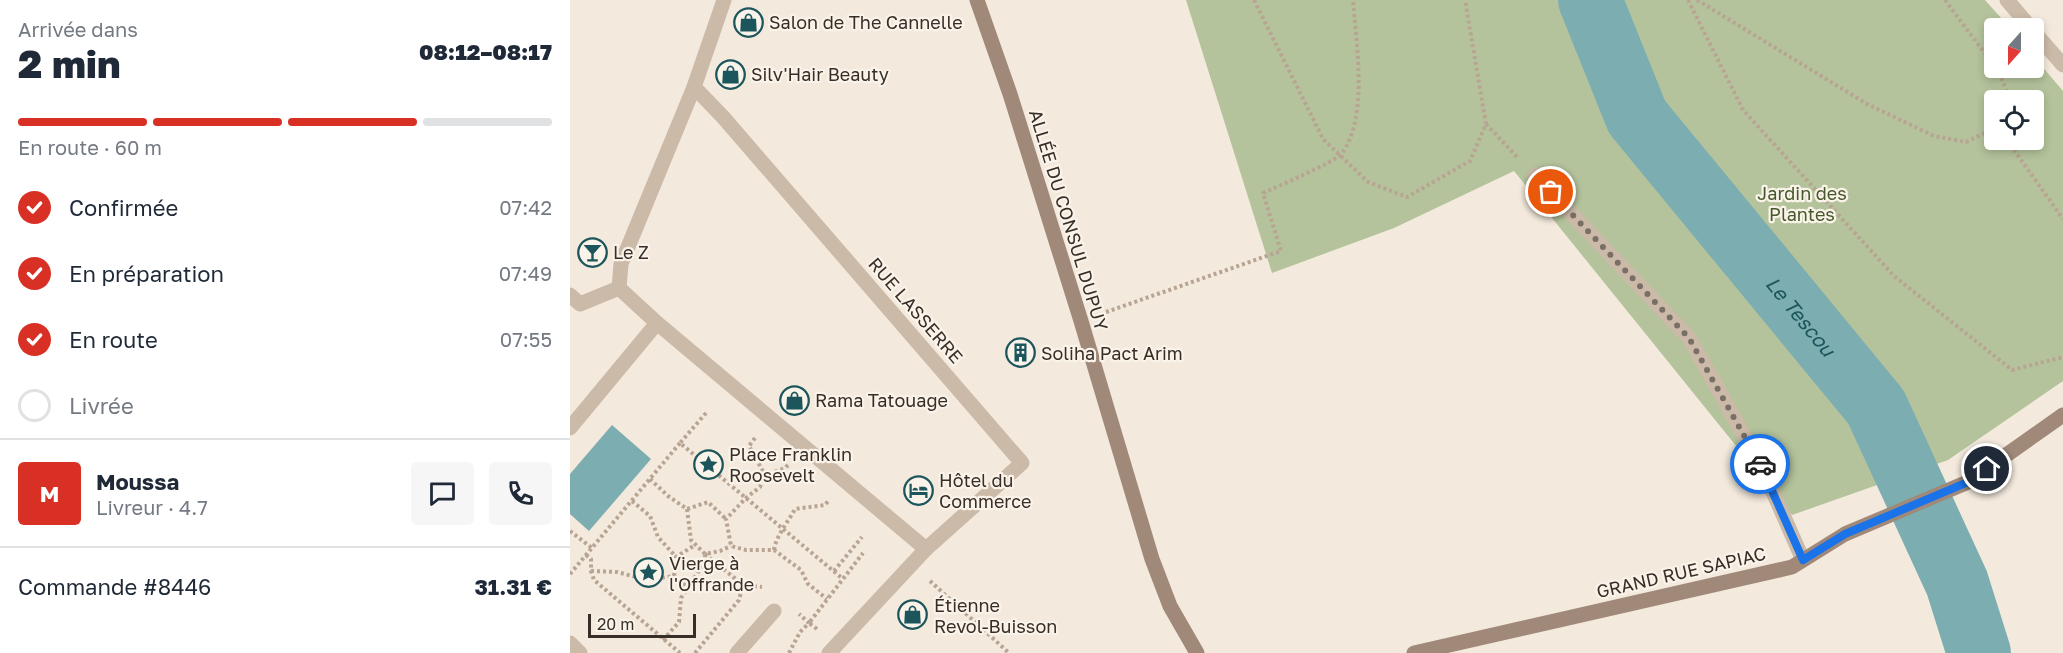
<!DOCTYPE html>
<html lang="fr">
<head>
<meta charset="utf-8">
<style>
  :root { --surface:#fff; --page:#f6f6f7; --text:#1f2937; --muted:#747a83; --line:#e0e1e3; --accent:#d93025 }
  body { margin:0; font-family:"Golos Text",sans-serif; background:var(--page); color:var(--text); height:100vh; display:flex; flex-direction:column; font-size:22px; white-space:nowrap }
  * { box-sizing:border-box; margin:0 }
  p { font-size:20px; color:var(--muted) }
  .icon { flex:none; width:33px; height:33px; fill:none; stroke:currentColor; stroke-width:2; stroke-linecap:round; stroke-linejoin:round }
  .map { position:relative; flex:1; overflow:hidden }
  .side { display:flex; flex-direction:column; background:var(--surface); width:570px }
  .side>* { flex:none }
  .needle { width:39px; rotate:201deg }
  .buttons { position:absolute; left:1414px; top:18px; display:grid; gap:12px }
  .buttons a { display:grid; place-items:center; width:60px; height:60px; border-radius:6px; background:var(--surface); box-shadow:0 3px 9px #0003; font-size:30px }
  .scale { position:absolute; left:18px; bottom:15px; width:108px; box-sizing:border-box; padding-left:6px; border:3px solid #382e28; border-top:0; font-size:16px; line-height:21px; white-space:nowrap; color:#382e28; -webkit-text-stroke:4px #faf3e9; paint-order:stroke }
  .pin { position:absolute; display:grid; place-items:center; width:51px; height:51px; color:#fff; margin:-26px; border:3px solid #fff; border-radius:50%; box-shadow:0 2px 6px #0007 }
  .courier { position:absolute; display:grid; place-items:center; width:60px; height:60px; margin:-30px; border:4px solid #1a73e8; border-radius:50%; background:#fff; color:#222; box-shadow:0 2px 8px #0007 }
  .head em { font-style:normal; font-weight:800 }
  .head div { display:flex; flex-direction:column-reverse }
  .head { display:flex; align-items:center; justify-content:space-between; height:102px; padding:0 18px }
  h1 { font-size:39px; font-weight:800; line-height:45px }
  .bar { display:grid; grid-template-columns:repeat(4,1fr); gap:9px 6px; align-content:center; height:72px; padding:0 18px }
  .bar i { height:8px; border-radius:4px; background:var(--line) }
  .bar .active { background:var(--accent) }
  .bar p { grid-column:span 4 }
  .line { display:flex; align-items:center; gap:15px; padding:0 18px; border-top:2px solid var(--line) }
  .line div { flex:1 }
  .round { display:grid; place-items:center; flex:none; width:63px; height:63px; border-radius:6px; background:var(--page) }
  ol { padding:0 18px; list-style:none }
  li { display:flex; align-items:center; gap:18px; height:66px }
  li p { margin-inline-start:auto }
  li .icon { padding:6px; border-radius:50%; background:var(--accent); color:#fff; stroke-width:4 }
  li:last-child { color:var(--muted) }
  li i { width:33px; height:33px; border:3px solid var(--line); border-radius:50% }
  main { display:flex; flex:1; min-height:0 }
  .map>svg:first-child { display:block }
  .green { fill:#b4c39c; fill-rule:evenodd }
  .water { fill:#7badb1 }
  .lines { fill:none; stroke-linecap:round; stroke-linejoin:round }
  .river { stroke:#7badb1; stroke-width:64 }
  .path { stroke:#b8a492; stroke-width:4; stroke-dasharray:3 3; stroke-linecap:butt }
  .service { stroke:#ccbaa8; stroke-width:15 }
  .pedestrian { stroke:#ccbaa8; stroke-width:15 }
  .minor { stroke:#ccbaa8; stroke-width:15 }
  .tertiary { stroke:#ccbaa8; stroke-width:15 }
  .secondary { stroke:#a08979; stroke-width:15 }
  .done { stroke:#796f67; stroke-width:6; stroke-dasharray:0 10.8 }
  .route { stroke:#1a73e8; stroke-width:8 }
  .labels { text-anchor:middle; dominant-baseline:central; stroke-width:4.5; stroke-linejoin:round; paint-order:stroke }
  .poi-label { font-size:18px; fill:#382e28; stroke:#faf3e9; text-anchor:start }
  .park-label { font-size:18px; fill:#46582b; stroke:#faf3e9 }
  .street-label { font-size:18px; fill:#382e28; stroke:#faf3e9 }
  .water-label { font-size:20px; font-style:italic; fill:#1c555c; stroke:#faf3e9 }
</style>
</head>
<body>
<main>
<section class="side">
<div class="head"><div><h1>2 min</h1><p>Arrivée dans</p></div><em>08:12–08:17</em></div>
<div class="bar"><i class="active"></i><i class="active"></i><i class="active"></i><i></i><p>En route · 60 m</p></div>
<ol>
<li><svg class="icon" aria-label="check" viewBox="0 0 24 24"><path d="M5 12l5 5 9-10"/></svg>Confirmée<p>07:42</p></li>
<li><svg class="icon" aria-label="check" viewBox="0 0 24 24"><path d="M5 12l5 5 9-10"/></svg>En préparation<p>07:49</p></li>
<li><svg class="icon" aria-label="check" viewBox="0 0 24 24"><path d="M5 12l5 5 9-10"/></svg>En route<p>07:55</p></li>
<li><i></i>Livrée</li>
</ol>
<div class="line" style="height:108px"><b class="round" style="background:var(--accent);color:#fff">M</b><div><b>Moussa</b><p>Livreur · 4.7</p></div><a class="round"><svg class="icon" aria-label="chat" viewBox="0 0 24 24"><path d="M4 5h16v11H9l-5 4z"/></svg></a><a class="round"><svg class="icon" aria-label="phone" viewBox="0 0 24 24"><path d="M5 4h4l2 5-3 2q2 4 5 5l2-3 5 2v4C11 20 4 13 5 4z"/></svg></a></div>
<div class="line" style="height:78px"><div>Commande #8446</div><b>31.31 €</b></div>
</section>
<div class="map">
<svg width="1493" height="653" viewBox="0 0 1493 653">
  <rect width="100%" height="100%" fill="#f3e9dd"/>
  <!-- green -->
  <path class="green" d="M616,0H1415L1440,28H1425V68H1464V57L1493,91V381L1378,460L1222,515L944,171L824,228L702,273ZM1425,100H1464V140H1425Z"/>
  <!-- water -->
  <path class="water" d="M42,425L81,459L19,531L0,514V474Z"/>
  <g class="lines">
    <!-- river -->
    <path class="river" id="s1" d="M1020,0L1067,117L1306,407L1387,583L1409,653"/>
    <!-- path -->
    <g class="path">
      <path d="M684,0L753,139L798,182L837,197L900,161L916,124L895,0"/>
      <path d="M1118,0L1173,110L1324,276L1442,370L1493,357"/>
      <path d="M1127,0L1297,104L1364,136L1396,142L1425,128"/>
      <path d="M1375,0L1425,67"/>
      <path d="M1425,68L1430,74L1440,100"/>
      <path d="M916,124L948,158"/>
      <path d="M1437,140L1493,219"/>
      <path d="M536,312L711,251L693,193C706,187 765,162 771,154C799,120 786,42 783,0"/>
      <path d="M136,413L110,443L273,579"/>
      <path d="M185,438L179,446L195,475"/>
      <path d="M218,465L215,468L195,475L190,487L176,498L156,519L161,546L176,550H204L231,570L238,584L257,599"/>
      <path d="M80,479L98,496L117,509L138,502L156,519"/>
      <path d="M62,501L80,516L88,537L106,557"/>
      <path d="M117,509L121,540L135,554L150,551L161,546"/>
      <path d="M0,531L22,548"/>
      <path d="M204,550C206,536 218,522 225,509L255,505L259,500"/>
      <path d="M135,554L173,585L192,587"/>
      <path d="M16,555L21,559V571L24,580L110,653"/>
      <path d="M21,571L47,572L77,580L104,576L117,587"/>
      <path d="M264,571L292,537"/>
      <path d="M0,574L110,443"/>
      <path d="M104,576L106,557L125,545"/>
      <path d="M360,581L439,653"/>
      <path d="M247,629L239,623L293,553"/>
      <path d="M93,640L109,622L111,598L134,563L135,555"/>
      <path d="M125,653L169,600L173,585"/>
      <path d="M219,653L230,632L239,623L229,614"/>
    </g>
    <!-- service -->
    <path class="service" d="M167,653L204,611"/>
    <!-- pedestrian -->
    <g class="pedestrian">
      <path d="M124,87L153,117L452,463L356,549"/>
      <path d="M0,295L10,304L49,288"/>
      <path d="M87,323L49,288L51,264L124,87L154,0"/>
      <path d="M0,428L87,323L356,549L259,653"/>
    </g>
    <!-- minor -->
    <g class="minor">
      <path d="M1437,0L1461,28"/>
      <path d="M1464,32L1493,65"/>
      <path d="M965,175L1119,338L1192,467L1233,560"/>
    </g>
    <!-- tertiary -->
    <path class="tertiary" d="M0,643L10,653"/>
    <!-- secondary -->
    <g class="secondary">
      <path d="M407,0L440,94L511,321L582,559L600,606L627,653"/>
      <path d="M844,653L1222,567L1275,534L1398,482L1493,415"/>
    </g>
  </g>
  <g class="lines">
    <!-- done -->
    <path class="done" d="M981,192L1119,338L1190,464"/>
    <!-- route -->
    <path class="route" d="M1190,464L1233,560L1275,534L1398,482L1417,469"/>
  </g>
  <!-- icons -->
  <defs>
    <symbol id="shop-ring" viewBox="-11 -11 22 22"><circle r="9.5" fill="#faf3e9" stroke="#1c555c" stroke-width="1.5"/><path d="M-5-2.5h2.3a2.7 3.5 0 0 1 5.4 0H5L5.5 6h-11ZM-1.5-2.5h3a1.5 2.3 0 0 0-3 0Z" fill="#1c555c"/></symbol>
    <symbol id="bar-ring" viewBox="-11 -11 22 22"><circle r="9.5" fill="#faf3e9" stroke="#1c555c" stroke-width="1.5"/><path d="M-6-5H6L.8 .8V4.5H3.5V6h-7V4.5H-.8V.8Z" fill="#1c555c"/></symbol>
    <symbol id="building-ring" viewBox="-11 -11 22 22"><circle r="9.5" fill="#faf3e9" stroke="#1c555c" stroke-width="1.5"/><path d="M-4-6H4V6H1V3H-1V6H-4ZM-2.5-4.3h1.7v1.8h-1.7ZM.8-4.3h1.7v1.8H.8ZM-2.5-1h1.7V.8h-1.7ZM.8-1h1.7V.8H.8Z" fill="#1c555c"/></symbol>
    <symbol id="sight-ring" viewBox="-11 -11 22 22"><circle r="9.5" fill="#faf3e9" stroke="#1c555c" stroke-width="1.5"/><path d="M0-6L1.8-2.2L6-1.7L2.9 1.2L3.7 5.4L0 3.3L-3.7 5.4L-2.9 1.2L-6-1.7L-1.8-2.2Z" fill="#1c555c"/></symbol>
    <symbol id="hotel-ring" viewBox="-11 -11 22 22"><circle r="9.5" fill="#faf3e9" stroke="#1c555c" stroke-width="1.5"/><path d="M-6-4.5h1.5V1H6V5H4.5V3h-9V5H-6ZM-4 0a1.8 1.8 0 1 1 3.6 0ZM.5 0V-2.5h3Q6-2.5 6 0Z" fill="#1c555c"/></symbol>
  </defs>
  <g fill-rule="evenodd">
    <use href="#shop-ring" x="162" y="6" width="33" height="33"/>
    <use href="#shop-ring" x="144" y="58" width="33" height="33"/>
    <use href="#bar-ring" x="6" y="236" width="33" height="33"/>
    <use href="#building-ring" x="434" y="336" width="33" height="33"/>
    <use href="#shop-ring" x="208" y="384" width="33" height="33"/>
    <use href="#sight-ring" x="122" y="448" width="33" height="33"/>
    <use href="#hotel-ring" x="332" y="474" width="33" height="33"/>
    <use href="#sight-ring" x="62" y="556" width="33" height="33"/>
    <use href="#shop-ring" x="326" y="598" width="33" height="33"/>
  </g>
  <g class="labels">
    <!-- poi labels -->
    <g class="poi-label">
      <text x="199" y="22">Salon de The Cannelle</text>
      <text x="181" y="74">Silv'Hair Beauty</text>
      <text x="43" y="252">Le Z</text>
      <text x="471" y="353">Soliha Pact Arim</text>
      <text x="245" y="400">Rama Tatouage</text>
      <text x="159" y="454">Place Franklin<tspan x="159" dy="21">Roosevelt</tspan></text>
      <text x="369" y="480">Hôtel du<tspan x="369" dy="21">Commerce</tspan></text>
      <text x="99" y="563">Vierge à<tspan x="99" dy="21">l'Offrande</tspan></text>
      <text x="364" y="605">Étienne<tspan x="364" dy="21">Revol-Buisson</tspan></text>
    </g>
    <!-- park labels -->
    <g class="park-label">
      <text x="1232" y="193">Jardin des<tspan x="1232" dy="21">Plantes</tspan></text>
    </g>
    <!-- street labels -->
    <g class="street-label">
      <text transform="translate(499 220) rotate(73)">ALLÉE DU CONSUL DUPUY</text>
      <text transform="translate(346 310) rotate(49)">RUE LASSERRE</text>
      <text transform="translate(1111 572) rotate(-13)">GRAND RUE SAPIAC</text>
    </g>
    <!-- water labels -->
    <g class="water-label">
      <text stroke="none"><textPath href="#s1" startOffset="384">Le Tescou</textPath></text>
    </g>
  </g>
</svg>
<div class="buttons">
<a><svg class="needle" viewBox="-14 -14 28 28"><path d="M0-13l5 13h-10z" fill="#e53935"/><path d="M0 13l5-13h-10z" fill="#747a83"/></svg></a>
<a><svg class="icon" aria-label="locate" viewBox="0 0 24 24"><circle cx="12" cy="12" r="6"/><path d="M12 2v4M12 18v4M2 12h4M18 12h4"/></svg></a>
</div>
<div class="scale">20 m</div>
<div class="pin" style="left:981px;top:192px;background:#ea580c"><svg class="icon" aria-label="bag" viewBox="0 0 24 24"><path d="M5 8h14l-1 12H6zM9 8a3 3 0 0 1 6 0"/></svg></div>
<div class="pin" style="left:1417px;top:469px;background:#1f2937"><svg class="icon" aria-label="home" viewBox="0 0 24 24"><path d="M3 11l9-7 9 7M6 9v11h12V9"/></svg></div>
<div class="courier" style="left:1190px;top:464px"><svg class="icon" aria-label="car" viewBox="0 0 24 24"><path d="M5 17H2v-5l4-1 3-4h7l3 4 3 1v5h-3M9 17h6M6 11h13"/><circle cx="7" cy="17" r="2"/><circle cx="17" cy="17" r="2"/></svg></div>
</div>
</main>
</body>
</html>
